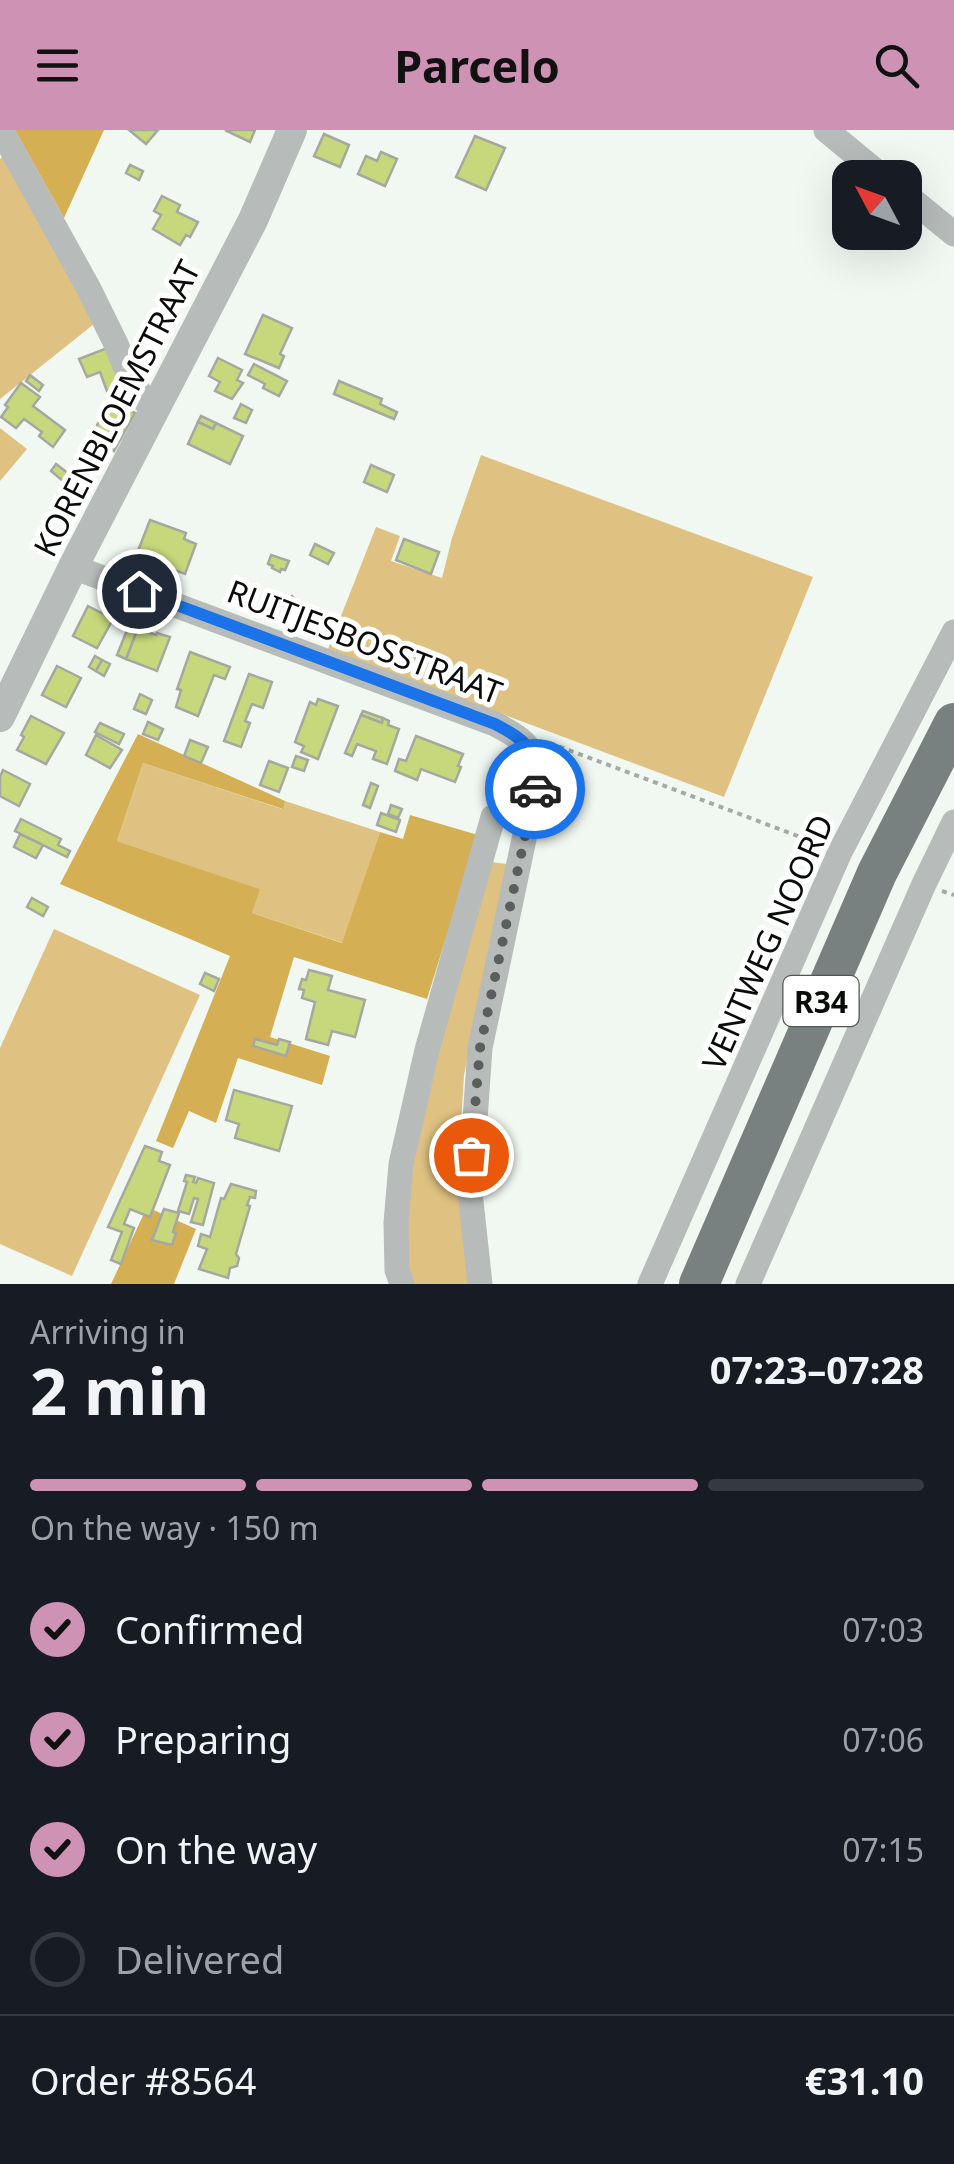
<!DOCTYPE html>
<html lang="en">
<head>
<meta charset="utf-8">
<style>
  :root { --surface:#171b24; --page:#242831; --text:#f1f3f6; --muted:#9ea1a6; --line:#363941; --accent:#ce92b5 }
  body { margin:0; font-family:"Noto Sans",sans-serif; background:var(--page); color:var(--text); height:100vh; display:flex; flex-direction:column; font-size:38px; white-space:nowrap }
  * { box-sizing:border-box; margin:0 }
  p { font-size:32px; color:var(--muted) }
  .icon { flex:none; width:55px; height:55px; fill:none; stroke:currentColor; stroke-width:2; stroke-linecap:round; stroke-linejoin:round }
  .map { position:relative; height:1154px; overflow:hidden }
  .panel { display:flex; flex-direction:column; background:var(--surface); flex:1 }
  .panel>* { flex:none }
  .needle { width:65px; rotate:311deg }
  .tools { position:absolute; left:832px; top:30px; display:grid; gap:20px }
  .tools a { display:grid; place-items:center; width:90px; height:90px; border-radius:20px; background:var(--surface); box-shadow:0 10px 40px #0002; font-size:50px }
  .pin { position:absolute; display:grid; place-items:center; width:85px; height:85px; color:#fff; margin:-42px; border:5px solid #fff; border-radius:50%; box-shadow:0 2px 10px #0007 }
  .courier { position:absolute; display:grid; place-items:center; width:100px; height:100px; margin:-50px; border:8px solid #1a73e8; border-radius:50%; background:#fff; color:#222; box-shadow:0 2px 12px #0007 }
  .head em { font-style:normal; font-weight:700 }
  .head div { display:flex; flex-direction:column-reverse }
  .head { display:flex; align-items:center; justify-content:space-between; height:170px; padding:0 30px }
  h1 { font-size:65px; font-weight:700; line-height:75px }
  .bar { display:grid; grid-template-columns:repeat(4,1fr); gap:15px 10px; align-content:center; height:120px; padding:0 30px }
  .bar i { height:12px; border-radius:8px; background:var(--line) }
  .bar .current { background:var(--accent) }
  .bar p { grid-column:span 4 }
  .line { display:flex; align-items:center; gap:25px; padding:0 30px; border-top:2px solid var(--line) }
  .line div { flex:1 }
  ol { padding:0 30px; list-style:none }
  li { display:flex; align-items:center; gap:30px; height:110px }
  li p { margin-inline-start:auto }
  li .icon { padding:10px; border-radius:50%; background:var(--accent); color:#111; stroke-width:4 }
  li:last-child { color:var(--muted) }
  li i { width:55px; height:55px; border:5px solid var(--line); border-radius:50% }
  header { display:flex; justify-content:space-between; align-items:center; height:130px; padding:0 30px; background:var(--accent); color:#111; font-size:45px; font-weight:700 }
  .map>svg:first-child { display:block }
  .green { fill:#dfc282 }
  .forest { fill:#d5af54 }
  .building { fill:#c7d87c; stroke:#a6a8a0; stroke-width:2.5 }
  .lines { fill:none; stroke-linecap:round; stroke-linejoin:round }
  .path { stroke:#a5aaa6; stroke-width:4; stroke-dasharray:5 5; stroke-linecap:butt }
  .minor { stroke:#b7bbba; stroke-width:25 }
  .tertiary { stroke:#b7bbba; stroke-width:30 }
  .trunk { stroke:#78817f; stroke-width:40 }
  .done { stroke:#5b5f5b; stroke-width:10; stroke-dasharray:0 18 }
  .route { stroke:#1a73e8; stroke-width:12 }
  .labels { text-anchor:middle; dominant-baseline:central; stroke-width:10; stroke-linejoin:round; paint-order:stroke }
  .shield { fill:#fff; stroke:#545554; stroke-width:2.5 }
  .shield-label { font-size:30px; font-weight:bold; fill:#0a0c0a }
  .street-label { font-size:32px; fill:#0a0c0a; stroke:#fff }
</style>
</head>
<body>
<header><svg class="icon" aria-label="menu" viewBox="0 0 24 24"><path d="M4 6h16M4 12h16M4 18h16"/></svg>Parcelo<svg class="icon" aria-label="search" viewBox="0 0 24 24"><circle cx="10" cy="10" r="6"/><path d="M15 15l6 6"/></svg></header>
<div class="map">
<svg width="954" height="1154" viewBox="0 0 954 1154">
  <rect width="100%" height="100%" fill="#f1f8f2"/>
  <!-- green -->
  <g class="green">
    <path d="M7,23L99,190L0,269V29Z"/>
    <path d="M0,298L27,319L0,351Z"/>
    <path d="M481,325L813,447L724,667L328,519L376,397L400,406L391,431L442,448L452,408Z"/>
    <path d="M143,633L282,679L285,671L380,702L343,813L252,783L259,759L117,711Z"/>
    <path d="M491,732L507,734L464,945L459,1027L465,1105L472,1154H409L405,1044Z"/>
    <path d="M54,799L200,865L72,1146L0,1114V918Z"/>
  </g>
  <!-- forest -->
  <g class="forest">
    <path d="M15,0H104L64,88Z"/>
    <path d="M138,604L285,671L283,679L143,633L117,711L260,759L252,783L342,813L380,702L403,709L410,685L478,705L427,869L294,827L270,907L330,926L322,955L238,928L216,993L189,981L173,1018L156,1011L230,826L60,754Z"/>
    <path d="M147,1077L196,1099L174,1154H111Z"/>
  </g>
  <!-- building -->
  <g class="building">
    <path d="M129,0H158L146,14Z"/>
    <path d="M225,0H255L250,12Z"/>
    <path d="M324,4L349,15L340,37L314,26Z"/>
    <path d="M475,6L505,18L486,60L456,47Z"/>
    <path d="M381,22L397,29L385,56L358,44L366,26L377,31Z"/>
    <path d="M130,35L143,41L139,50L126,43Z"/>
    <path d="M162,66L180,75L177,82L198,92L190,107L186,105L180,115L153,99L161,85L154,81Z"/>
    <path d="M263,185L292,198L280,224L284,226L279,238L245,224Z"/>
    <path d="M107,218L122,255L107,261L100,242L87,247L79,229Z"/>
    <path d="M218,228L242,240L237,250L243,253L232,269L215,261L220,252L209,246Z"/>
    <path d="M254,234L287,251L279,266L263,258L265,254L248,245Z"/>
    <path d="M30,245L43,255L39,261L26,251Z"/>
    <path d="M339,251L382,269L380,274L397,282L394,289L334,264Z"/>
    <path d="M21,253L40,267L33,276L65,300L53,317L39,306L42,302L24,289L16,298L1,287L8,277L5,275Z"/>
    <path d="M111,270L135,283L114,321L90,308Z"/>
    <path d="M241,274L252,280L246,293L234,288Z"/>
    <path d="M201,286L216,293L213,299L198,292Z"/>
    <path d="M198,292L213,299L216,293L243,306L230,334L188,314Z"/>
    <path d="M56,334L69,344L63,351L51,341Z"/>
    <path d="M371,335L394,345L387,362L364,352Z"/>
    <path d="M150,390L186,403L184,409L196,414L185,444L136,426Z"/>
    <path d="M404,409L439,422L431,444L396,430Z"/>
    <path d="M315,414L334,423L328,434L310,425Z"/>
    <path d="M271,425L289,431L285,440L281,439L280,442L272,438L273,436L268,434Z"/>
    <path d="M292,466L299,476L289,484L282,474Z"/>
    <path d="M88,476L113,489L97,518L73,506Z"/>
    <path d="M139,495V499L156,505L157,503L170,507L157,541L126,529Z"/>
    <path d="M127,500L136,503L126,529L117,525Z"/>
    <path d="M190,522L230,537L225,549L214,545L198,586L176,577L181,560L177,559Z"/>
    <path d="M95,526L102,530L96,541L89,537Z"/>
    <path d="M102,530L110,534L104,546L96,541Z"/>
    <path d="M57,536L81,548L66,577L42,565Z"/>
    <path d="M249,544L272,552L263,578L252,574L245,591L250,593L241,617L224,611Z"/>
    <path d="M140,564L152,570L146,584L134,579Z"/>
    <path d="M318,569L338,576L318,629L301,622L304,616L295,612L310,572L316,575Z"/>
    <path d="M363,581L383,588L382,593L361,585Z"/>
    <path d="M361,585L382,593L383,588L389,591L388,595L399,599L387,634L373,629L376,621L357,614L352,626L345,623Z"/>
    <path d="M31,586L64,603L46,634L17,620L24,607L21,605Z"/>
    <path d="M148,592L163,599L158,610L143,604Z"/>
    <path d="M100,593L124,604L119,614L95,602Z"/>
    <path d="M96,605L122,620L110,638L86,625Z"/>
    <path d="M416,606L463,624L458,636L461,637L455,652L421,639L417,650L395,641L399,629L406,631Z"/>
    <path d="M190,610L208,617L201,633L184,626Z"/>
    <path d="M296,626L308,630L304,641L292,637Z"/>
    <path d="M269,631L288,638L279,662L260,655Z"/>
    <path d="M3,640L30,654L19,676L0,666V647Z"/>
    <path d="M371,653L378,656L370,678L363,675Z"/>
    <path d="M391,675L402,679L398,688L388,684Z"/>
    <path d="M381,683L400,690L396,702L377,695Z"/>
    <path d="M21,689L61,709L58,715L70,721L67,727L15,701Z"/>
    <path d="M20,704L43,715L36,728L14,717Z"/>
    <path d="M32,768L48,777L43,786L27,777Z"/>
    <path d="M309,840L332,846L328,860L365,870L355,907L332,901L328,915L306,909L315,872L302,868L304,860L299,859L302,849L306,850Z"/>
    <path d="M205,843L219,849L214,861L200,854Z"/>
    <path d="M255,909L277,915L279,909L290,912L286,926L253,916Z"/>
    <path d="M234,960L292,976L279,1021L235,1008L239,994L226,990Z"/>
    <path d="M145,1016L162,1022L159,1031L170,1035L150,1087L130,1079L124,1094L134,1098L121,1134L111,1130L122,1102L108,1097Z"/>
    <path d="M186,1045L195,1047L193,1052L196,1053L198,1048L214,1053L203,1095L191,1092L198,1069L194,1068L189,1084L178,1081L187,1052L184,1051Z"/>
    <path d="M231,1054L256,1061L255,1068L250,1067L247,1075L250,1076L236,1124L239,1128L237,1136L230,1138L228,1148L199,1139L207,1119L198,1116L201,1104L210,1107L221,1068L224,1069Z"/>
    <path d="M164,1079L179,1083L173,1102L176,1103L172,1115L152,1110Z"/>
  </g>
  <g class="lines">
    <!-- path -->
    <g class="path">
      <path d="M550,613L822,715"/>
      <path d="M942,761L954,765"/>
    </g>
    <!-- minor -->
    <g class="minor">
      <path d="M1,0L89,159L116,214L130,249L153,282"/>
      <path d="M826,0L884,48"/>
      <path d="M905,64L954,104"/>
      <path d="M73,437L495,594C530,613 535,617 535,657L480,918L470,1062L480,1154"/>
      <path d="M402,1154L397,1140L396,1093L401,1034L427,920L493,687"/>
      <path d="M650,1154L840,722L954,502"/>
      <path d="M748,1154L924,754L954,692"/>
    </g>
    <!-- tertiary -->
    <path class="tertiary" d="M0,587L73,437L253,90L292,0"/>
    <!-- trunk -->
    <path class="trunk" d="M699,1154L877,743L954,593"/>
  </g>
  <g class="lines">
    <!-- done -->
    <path class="done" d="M471,1025L480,918L535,659"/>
    <!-- route -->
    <path class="route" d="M139,461L495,594C529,612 537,620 535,659"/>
  </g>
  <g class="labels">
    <!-- shield labels -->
    <rect class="shield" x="783.5" y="846" width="75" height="50" rx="8"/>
    <g class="shield-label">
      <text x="821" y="871">R34</text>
    </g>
    <!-- street labels -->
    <g class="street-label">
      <text transform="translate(116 278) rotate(-63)">KORENBLOEMSTRAAT</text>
      <text transform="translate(365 511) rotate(21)">RUITJESBOSSTRAAT</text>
      <text transform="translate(767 812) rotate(-66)">VENTWEG NOORD</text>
    </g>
  </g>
</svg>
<div class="tools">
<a><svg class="needle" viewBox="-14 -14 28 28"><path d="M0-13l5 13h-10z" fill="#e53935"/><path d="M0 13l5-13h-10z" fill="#9ea1a6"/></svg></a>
</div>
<div class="pin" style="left:471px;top:1025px;background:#ea580c"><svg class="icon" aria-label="bag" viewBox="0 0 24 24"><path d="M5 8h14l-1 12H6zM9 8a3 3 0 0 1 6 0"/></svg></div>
<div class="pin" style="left:139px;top:461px;background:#1f2937"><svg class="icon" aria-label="home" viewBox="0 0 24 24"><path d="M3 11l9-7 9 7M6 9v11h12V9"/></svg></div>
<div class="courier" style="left:535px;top:659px"><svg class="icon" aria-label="car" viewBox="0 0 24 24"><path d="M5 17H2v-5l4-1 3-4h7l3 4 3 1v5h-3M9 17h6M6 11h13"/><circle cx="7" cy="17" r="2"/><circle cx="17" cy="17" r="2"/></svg></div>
</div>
<section class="panel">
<div class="head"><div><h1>2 min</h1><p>Arriving in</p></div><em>07:23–07:28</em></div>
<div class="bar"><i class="current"></i><i class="current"></i><i class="current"></i><i></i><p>On the way · 150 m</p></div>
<ol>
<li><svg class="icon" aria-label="check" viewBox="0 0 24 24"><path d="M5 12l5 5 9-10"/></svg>Confirmed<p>07:03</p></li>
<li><svg class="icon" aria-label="check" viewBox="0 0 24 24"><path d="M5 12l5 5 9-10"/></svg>Preparing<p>07:06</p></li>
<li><svg class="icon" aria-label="check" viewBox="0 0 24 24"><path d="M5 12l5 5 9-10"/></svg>On the way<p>07:15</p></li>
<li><i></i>Delivered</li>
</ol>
<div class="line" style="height:130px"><div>Order #8564</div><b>€31.10</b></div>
</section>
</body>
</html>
